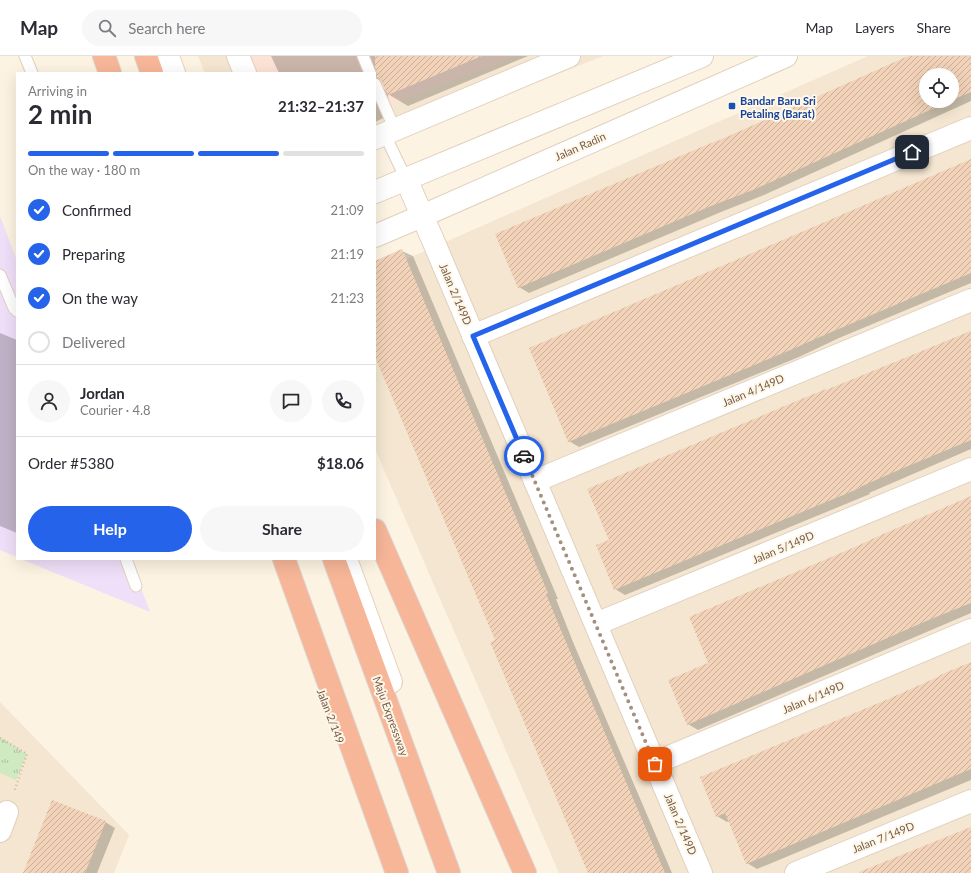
<!DOCTYPE html>
<html lang="en">
<head>
<meta charset="utf-8">
<style>
  :root { --surface:#fff; --page:#f7f7f7; --text:#2b2b33; --muted:#7c7c81; --line:#e1e1e2; --accent:#2563eb }
  body { margin:0; font-family:Lato,sans-serif; background:var(--page); color:var(--text); height:100vh; display:flex; flex-direction:column; font-size:15px; white-space:nowrap }
  * { box-sizing:border-box; margin:0 }
  p { font-size:13px; color:var(--muted) }
  .icon { flex:none; width:22px; height:22px; fill:none; stroke:currentColor; stroke-width:2; stroke-linecap:round; stroke-linejoin:round }
  .map { position:relative; flex:1; overflow:hidden }
  .panel { position:absolute; left:16px; top:16px; width:360px; height:488px; display:flex; flex-direction:column; background:var(--surface); border-radius:0px; box-shadow:0 4px 16px #0002 }
  .panel>* { flex:none }
  .buttons { position:absolute; left:919px; top:12px; display:grid; gap:8px }
  .buttons a { display:grid; place-items:center; width:40px; height:40px; border-radius:50%; background:var(--surface); box-shadow:0 4px 16px #0002; font-size:20px }
  .pin { position:absolute; display:grid; place-items:center; width:34px; height:34px; color:#fff; margin:-17px; border-radius:8px; box-shadow:0 2px 6px #0006 }
  .courier { position:absolute; display:grid; place-items:center; width:40px; height:40px; margin:-20px; border:3px solid #2563eb; border-radius:50%; background:#fff; color:#222; box-shadow:0 1px 5px #0007 }
  .overview em { font-style:normal; font-weight:700 }
  .overview div { display:flex; flex-direction:column-reverse }
  .overview { display:flex; align-items:center; justify-content:space-between; height:68px; padding:0 12px }
  h1 { font-size:26px; font-weight:700; line-height:30px }
  .bar { display:grid; grid-template-columns:repeat(4,1fr); gap:6px 4px; align-content:center; height:48px; padding:0 12px }
  .bar i { height:5px; border-radius:3px; background:var(--line) }
  .bar .selected { background:var(--accent) }
  .bar p { grid-column:span 4 }
  .line { display:flex; align-items:center; gap:10px; padding:0 12px; border-top:1px solid var(--line) }
  .line div { flex:1 }
  .round { display:grid; place-items:center; flex:none; width:42px; height:42px; border-radius:21px; background:var(--page) }
  ol { padding:0 12px; list-style:none }
  li { display:flex; align-items:center; gap:12px; height:44px }
  li p { margin-inline-start:auto }
  li .icon { padding:4px; border-radius:50%; background:var(--accent); color:#fff; stroke-width:4 }
  li:last-child { color:var(--muted) }
  li i { width:22px; height:22px; border:2px solid var(--line); border-radius:50% }
  .primary-button { display:flex; gap:8px; margin-top:auto; padding:8px 12px }
  .primary-button a { flex:1; height:46px; border-radius:24px; background:var(--accent); color:#fff; font-size:16px; font-weight:700; line-height:46px; text-align:center }
  .primary-button a+a { background:var(--page); color:var(--text) }
  header { display:flex; align-items:center; gap:24px; box-sizing:border-box; height:56px; padding:0 20px; background:var(--surface); border-bottom:1px solid var(--line) }
  header strong { font-size:19px }
  nav { display:flex; gap:22px; margin-inline-start:auto; font-size:14px }
  .search { width:280px; height:36px; background:var(--page); display:flex; align-items:center; gap:10px; box-sizing:border-box; padding:0 14px; border-radius:22px; color:var(--muted); font-size:15px }
  .map>svg:first-child { display:block }
  .residential { fill:#f4e6d0; fill-rule:evenodd }
  .commercial { fill:#fde3d5 }
  .education { fill:#f0dff8 }
  .park { fill:url(#park-tufts) }
  .shadow { fill:#0003; fill-rule:evenodd }
  .building { fill:url(#building-hatch) }
  .lines { fill:none; stroke-linecap:round; stroke-linejoin:round }
  .service-casing { stroke:#e1d0be; stroke-width:13 }
  .minor-casing { stroke:#e1d0be; stroke-width:24 }
  .tertiary-casing { stroke:#e1d0be; stroke-width:24 }
  .secondary-casing { stroke:#e6d1bb; stroke-width:24 }
  .motorway-casing { stroke:#dbd4cf; stroke-width:24 }
  .path { stroke:#d6b69d; stroke-width:2.5; stroke-dasharray:1 3; stroke-linecap:butt }
  .service { stroke:#fff; stroke-width:11 }
  .minor { stroke:#fff; stroke-width:22 }
  .tertiary { stroke:#fff; stroke-width:22 }
  .secondary { stroke:#fff; stroke-width:22 }
  .motorway { stroke:#f7b698; stroke-width:22 }
  .done { stroke:#a4907e; stroke-width:4; stroke-dasharray:0 7.2 }
  .route { stroke:#2563eb; stroke-width:5 }
  .transit-dot { fill:#1a4fb4; stroke:#fff7e8; stroke-width:1.5 }
  .labels { text-anchor:middle; dominant-baseline:central; stroke-width:4; stroke-linejoin:round; paint-order:stroke }
  .transit-label { font-size:11px; font-weight:bold; fill:#164399; stroke:#fff7e8; text-anchor:start }
  .street-label { font-size:11px; fill:#745a48; stroke:#fff7e8 }
</style>
</head>
<body>
<header>
<strong>Map</strong>
<div class="search"><svg class="icon" aria-label="search" viewBox="0 0 24 24"><circle cx="10" cy="10" r="6"/><path d="M15 15l6 6"/></svg>Search here</div>
<nav><a>Map</a><a>Layers</a><a>Share</a></nav>
</header>
<div class="map">
<svg width="971" height="817" viewBox="0 0 971 817">
  <defs>
    <pattern id="park-tufts" width="24" height="20" patternUnits="userSpaceOnUse"><rect width="24" height="20" fill="#cfeac0"/><path d="M3 7l-1-3M5 7V3M7 7l1-3M15 17l-1-3M17 17v-4M19 17l1-3" fill="none" stroke="#adc19e"/></pattern>
    <pattern id="building-hatch" width="6" height="6" patternUnits="userSpaceOnUse"><rect width="6" height="6" fill="#f2d3b9"/><path d="M-1 1l2-2M0 6l6-6M5 7l2-2" fill="none" stroke="#c9ae98"/></pattern>
  </defs>
  <rect width="100%" height="100%" fill="#fcf3e2"/>
  <!-- residential -->
  <g class="residential">
    <path d="M198,0H603L375,92V17H205Z"/>
    <path d="M868,0H971V817H559L375,393V217ZM926,19H952V45H926Z"/>
    <path d="M0,646L129,779L114,817H0Z"/>
  </g>
  <!-- commercial -->
  <path class="commercial" d="M247,0H516L375,55V17H254Z"/>
  <!-- education -->
  <g class="education">
    <path d="M0,160L17,205V501L0,494Z"/>
    <path d="M21,503H130L150,556Z"/>
  </g>
  <!-- park -->
  <path class="park" d="M0,681L27,698L16,724L0,717Z"/>
  <!-- shadow -->
  <g class="shadow">
    <path d="M271,0H528L408,50L388,38V42L394,57L375,66V17H279ZM381,21L387,36L383,32L379,22Z"/>
    <path d="M910,0H971V45L764,139L721,156L529,237L519,231L716,86ZM926,19H952V45H926Z"/>
    <path d="M971,104V227L839,282L799,301L579,391L569,385Z"/>
    <path d="M402,195L413,200L558,543H556L573,586L672,817H589L496,584L375,298V206Z"/>
    <path d="M971,275V393L869,437L870,438L625,539L615,533L610,485L826,334L828,335Z"/>
    <path d="M0,277L17,284V477L0,470Z"/>
    <path d="M971,442V557L698,674L688,668L710,607Z"/>
    <path d="M971,607V724L757,813L747,807L729,765L727,766L717,760L942,621Z"/>
    <path d="M105,766L115,772L97,817H24Z"/>
  </g>
  <!-- building -->
  <g class="building">
    <path d="M375,0H482L388,39L381,25L379,22L376,21L377,18L375,11Z"/>
    <path d="M908,0H971V36L952,44V19H926V45H950L753,134L711,150L518,232L495,178L716,85V86Z"/>
    <path d="M971,103V217L829,277L788,295L568,386L529,292L804,175Z"/>
    <path d="M402,193L548,537L546,538L563,579L665,817H588L499,607L490,586L495,584L375,301V205Z"/>
    <path d="M971,275V384L901,413L860,431V432L614,534L596,489L609,484L587,433L799,344L826,333V334Z"/>
    <path d="M971,440V547L931,563L687,669L668,624L708,607L689,561L855,491L881,479Z"/>
    <path d="M971,606V713L746,808L725,757L716,761L700,721L886,644L940,620V619Z"/>
    <path d="M52,744L106,765L85,817H23Z"/>
    <path d="M971,771V817H859V816Z"/>
  </g>
  <g class="lines">
    <defs>
      <g id="service">
        <path d="M25,0L32,17"/>
        <path d="M363,0L370,17"/>
        <path d="M375,28L395,74"/>
        <path d="M385,79L406,123"/>
        <path d="M0,219L14,252L17,255"/>
        <path d="M126,503L136,530"/>
      </g>
      <g id="minor">
        <path d="M238,0L245,17"/>
        <path d="M375,82L569,0"/>
        <path d="M406,123L432,182L701,817"/>
        <path d="M473,280L971,72"/>
        <path d="M535,425L971,244"/>
        <path d="M596,568L971,413"/>
        <path d="M655,707L971,574"/>
        <path d="M0,775L7,756"/>
        <path d="M796,817L971,745"/>
      </g>
      <g id="tertiary">
        <path d="M375,136L702,0"/>
        <path d="M375,180L422,160L786,0"/>
      </g>
      <g id="secondary">
        <path d="M168,0L174,17"/>
        <path d="M346,503L391,626"/>
      </g>
      <g id="motorway">
        <path d="M104,0L110,17"/>
        <path d="M146,0L152,17"/>
        <path d="M375,474L525,817"/>
        <path d="M284,503L397,817"/>
        <path d="M334,503L449,817"/>
      </g>
    </defs>
    <!-- service casing -->
    <use href="#service" class="service-casing"/>
    <!-- minor casing -->
    <use href="#minor" class="minor-casing"/>
    <!-- tertiary casing -->
    <use href="#tertiary" class="tertiary-casing"/>
    <!-- secondary casing -->
    <use href="#secondary" class="secondary-casing"/>
    <!-- motorway casing -->
    <use href="#motorway" class="motorway-casing"/>
    <!-- path -->
    <path class="path" d="M0,682L27,698L14,736"/>
    <!-- service -->
    <use href="#service" class="service"/>
    <!-- minor -->
    <use href="#minor" class="minor"/>
    <!-- tertiary -->
    <use href="#tertiary" class="tertiary"/>
    <!-- secondary -->
    <use href="#secondary" class="secondary"/>
    <!-- motorway -->
    <use href="#motorway" class="motorway"/>
  </g>
  <g class="lines">
    <!-- done -->
    <path class="done" d="M524,400L655,708"/>
    <!-- route -->
    <path class="route" d="M524,400L473,280L912,96"/>
  </g>
  <!-- markers -->
  <rect class="transit-dot" x="728" y="46" width="8" height="8" rx="2"/>
  <g class="labels">
    <!-- transit labels -->
    <g class="transit-label">
      <text x="740" y="44">Bandar Baru Sri<tspan x="740" dy="13">Petaling (Barat)</tspan></text>
    </g>
    <!-- street labels -->
    <g class="street-label">
      <text transform="translate(580 90) rotate(-24)">Jalan Radin</text>
      <text transform="translate(456 238) rotate(67)">Jalan 2/149D</text>
      <text transform="translate(753 334) rotate(-23)">Jalan 4/149D</text>
      <text transform="translate(783 491) rotate(-23)">Jalan 5/149D</text>
      <text transform="translate(813 641) rotate(-23)">Jalan 6/149D</text>
      <text transform="translate(331 660) rotate(69)">Jalan 2/149</text>
      <text transform="translate(391 660) rotate(70)">Maju Expressway</text>
      <text transform="translate(681 768) rotate(67)">Jalan 2/149D</text>
      <text transform="translate(883 781) rotate(-22)">Jalan 7/149D</text>
    </g>
  </g>
</svg>
<div class="buttons">
<a><svg class="icon" aria-label="locate" viewBox="0 0 24 24"><circle cx="12" cy="12" r="6"/><path d="M12 2v4M12 18v4M2 12h4M18 12h4"/></svg></a>
</div>
<div class="pin" style="left:655px;top:708px;background:#ea580c"><svg class="icon" aria-label="bag" viewBox="0 0 24 24"><path d="M5 8h14l-1 12H6zM9 8a3 3 0 0 1 6 0"/></svg></div>
<div class="pin" style="left:912px;top:96px;background:#1f2937"><svg class="icon" aria-label="home" viewBox="0 0 24 24"><path d="M3 11l9-7 9 7M6 9v11h12V9"/></svg></div>
<div class="courier" style="left:524px;top:400px"><svg class="icon" aria-label="car" viewBox="0 0 24 24"><path d="M5 17H2v-5l4-1 3-4h7l3 4 3 1v5h-3M9 17h6M6 11h13"/><circle cx="7" cy="17" r="2"/><circle cx="17" cy="17" r="2"/></svg></div>
<section class="panel">
<div class="overview"><div><h1>2 min</h1><p>Arriving in</p></div><em>21:32–21:37</em></div>
<div class="bar"><i class="selected"></i><i class="selected"></i><i class="selected"></i><i></i><p>On the way · 180 m</p></div>
<ol>
<li><svg class="icon" aria-label="check" viewBox="0 0 24 24"><path d="M5 12l5 5 9-10"/></svg>Confirmed<p>21:09</p></li>
<li><svg class="icon" aria-label="check" viewBox="0 0 24 24"><path d="M5 12l5 5 9-10"/></svg>Preparing<p>21:19</p></li>
<li><svg class="icon" aria-label="check" viewBox="0 0 24 24"><path d="M5 12l5 5 9-10"/></svg>On the way<p>21:23</p></li>
<li><i></i>Delivered</li>
</ol>
<div class="line" style="height:72px"><a class="round"><svg class="icon" aria-label="person" viewBox="0 0 24 24"><circle cx="12" cy="8" r="4"/><path d="M4 21q1-7 8-7t8 7"/></svg></a><div><b>Jordan</b><p>Courier · 4.8</p></div><a class="round"><svg class="icon" aria-label="chat" viewBox="0 0 24 24"><path d="M4 5h16v11H9l-5 4z"/></svg></a><a class="round"><svg class="icon" aria-label="phone" viewBox="0 0 24 24"><path d="M5 4h4l2 5-3 2q2 4 5 5l2-3 5 2v4C11 20 4 13 5 4z"/></svg></a></div>
<div class="line" style="height:52px"><div>Order #5380</div><b>$18.06</b></div>
<div class="primary-button"><a>Help</a><a>Share</a></div>
</section>
</div>
</body>
</html>
